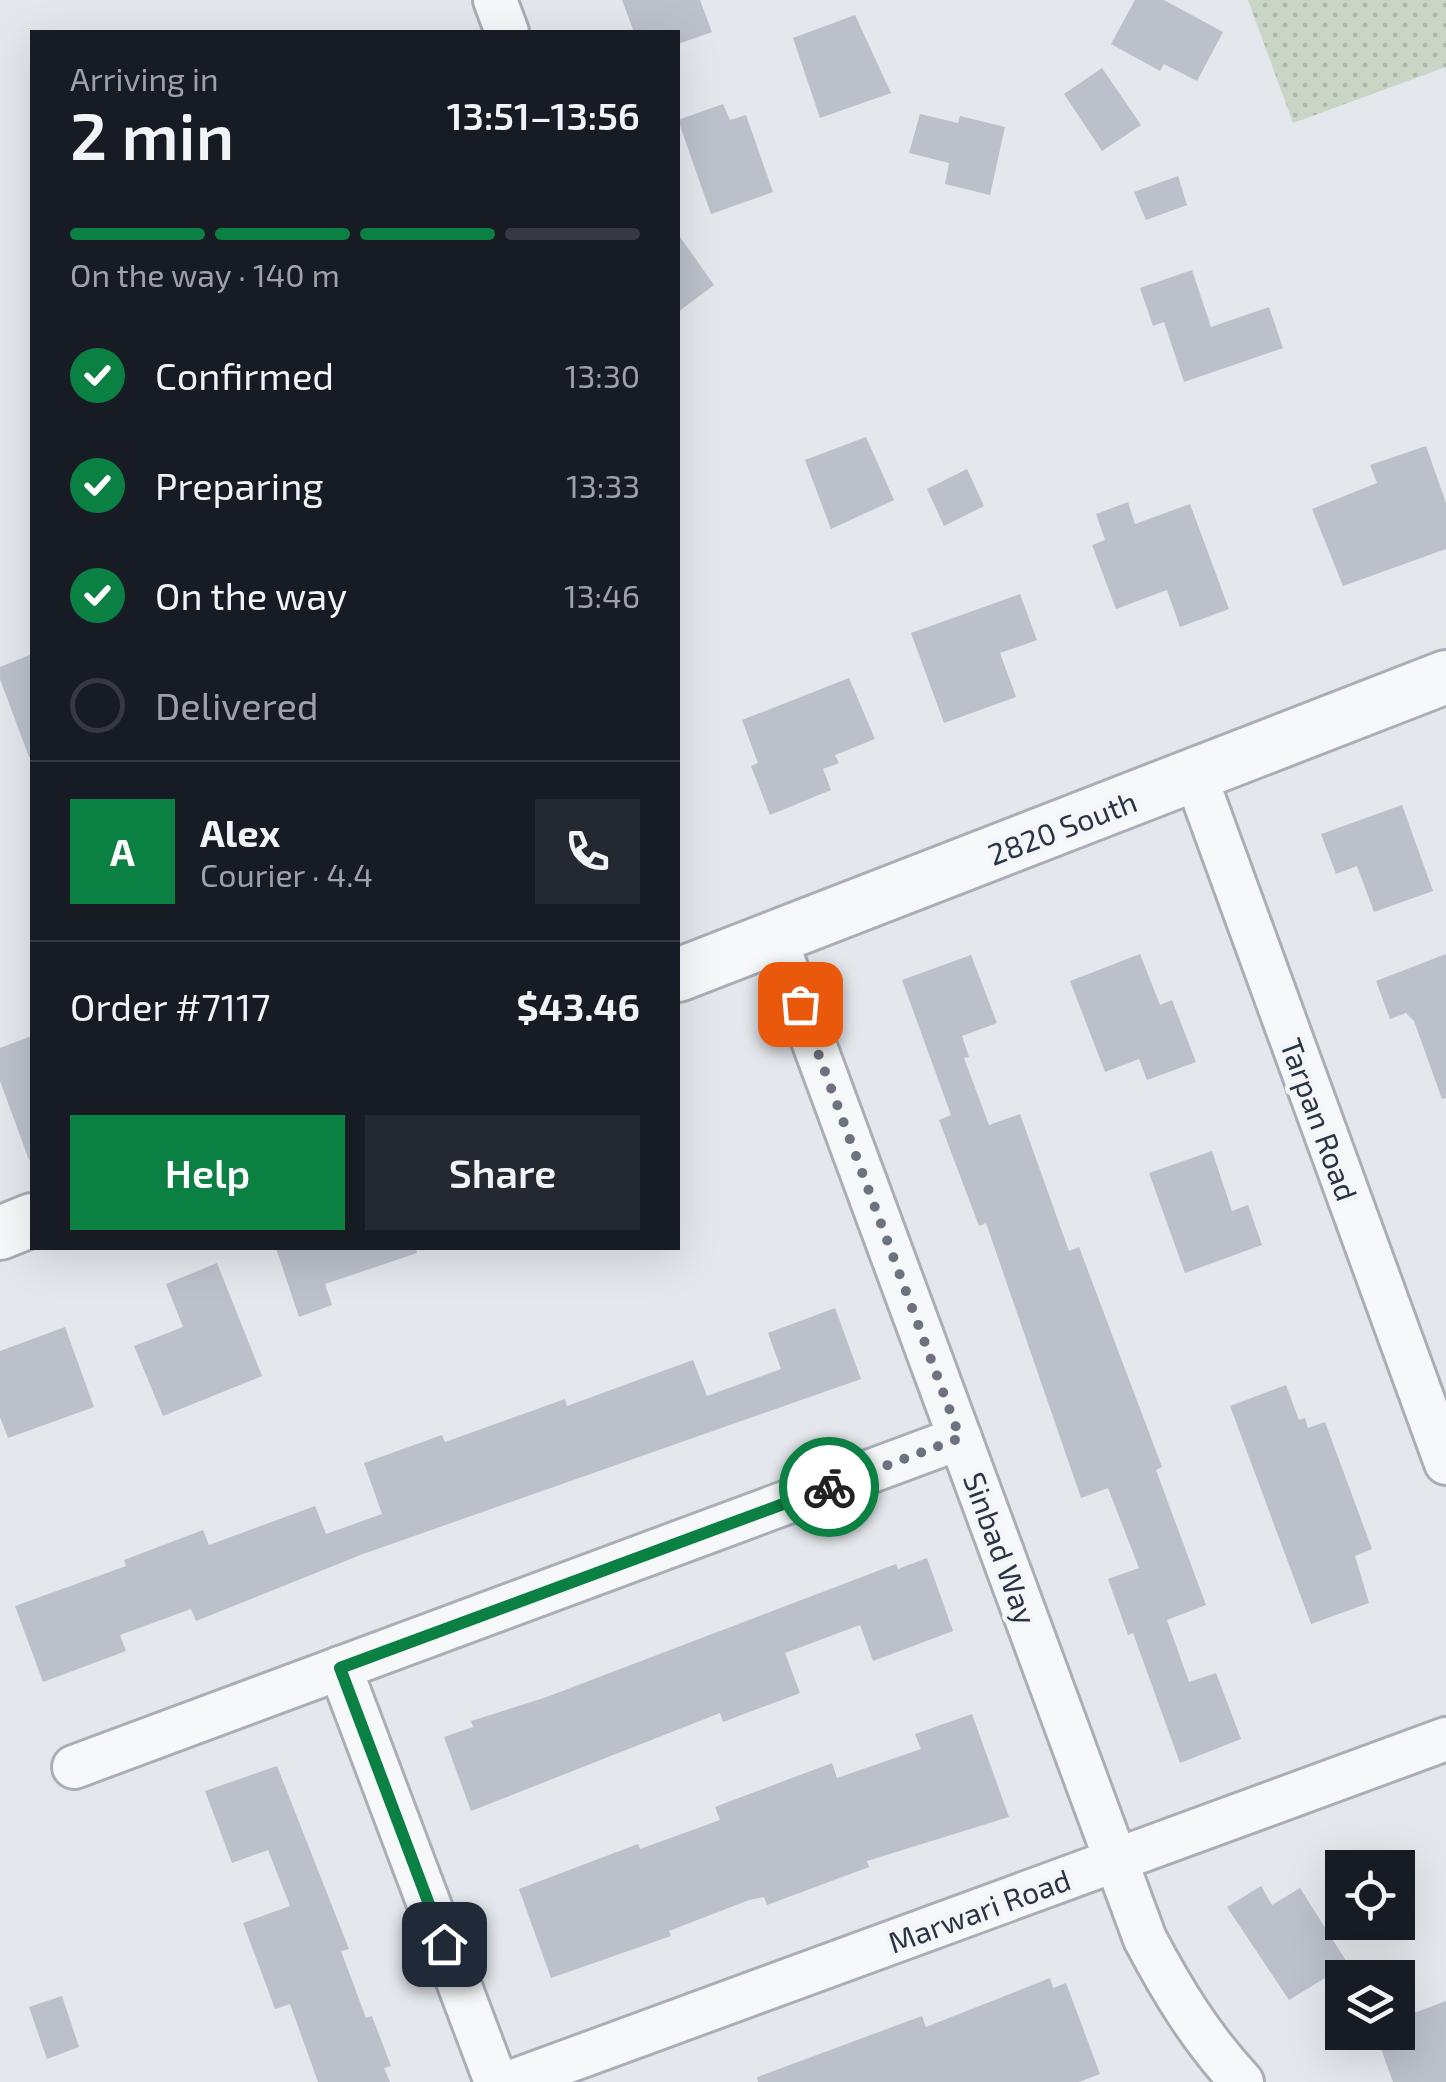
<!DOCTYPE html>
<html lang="en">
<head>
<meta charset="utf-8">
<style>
  :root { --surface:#171b24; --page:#242831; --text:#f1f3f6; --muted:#9ea1a6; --line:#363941; --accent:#0b8043 }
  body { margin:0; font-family:"Exo 2",sans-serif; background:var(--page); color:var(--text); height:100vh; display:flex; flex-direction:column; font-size:38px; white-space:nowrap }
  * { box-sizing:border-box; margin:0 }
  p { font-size:32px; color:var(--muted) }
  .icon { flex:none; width:55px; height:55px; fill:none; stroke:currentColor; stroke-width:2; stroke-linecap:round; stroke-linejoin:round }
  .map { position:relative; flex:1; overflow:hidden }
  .details { position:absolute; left:30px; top:30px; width:650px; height:1220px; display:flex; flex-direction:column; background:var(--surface); border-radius:0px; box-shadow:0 10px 40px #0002 }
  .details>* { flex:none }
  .buttons { position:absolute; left:1325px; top:1850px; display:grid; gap:20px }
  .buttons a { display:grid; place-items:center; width:90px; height:90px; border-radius:0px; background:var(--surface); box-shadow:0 10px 40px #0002; font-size:50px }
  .pin { position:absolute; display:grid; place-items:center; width:85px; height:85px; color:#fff; margin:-42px; border-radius:20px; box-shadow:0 5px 15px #0006 }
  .courier { position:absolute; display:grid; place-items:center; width:100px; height:100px; margin:-50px; border:8px solid #0b8043; border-radius:50%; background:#fff; color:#222; box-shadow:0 2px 12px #0007 }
  .headline em { font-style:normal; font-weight:600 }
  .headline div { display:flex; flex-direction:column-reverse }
  .headline { display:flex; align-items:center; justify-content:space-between; height:170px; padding:0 40px }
  h1 { font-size:65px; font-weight:600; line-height:75px }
  .bar { display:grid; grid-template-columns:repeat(4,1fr); gap:15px 10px; align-content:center; height:120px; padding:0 40px }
  .bar i { height:12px; border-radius:8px; background:var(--line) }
  .bar .active { background:var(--accent) }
  .bar p { grid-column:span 4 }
  .line { display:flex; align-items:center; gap:25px; padding:0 40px; border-top:2px solid var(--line) }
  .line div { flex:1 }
  .round { display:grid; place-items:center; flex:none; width:105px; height:105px; border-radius:0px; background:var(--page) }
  ol { padding:0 40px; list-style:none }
  li { display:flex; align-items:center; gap:30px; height:110px }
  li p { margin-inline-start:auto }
  li .icon { padding:10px; border-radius:50%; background:var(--accent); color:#fff; stroke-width:4 }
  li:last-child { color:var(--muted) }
  li i { width:55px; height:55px; border:5px solid var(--line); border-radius:50% }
  .primary-button { display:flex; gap:20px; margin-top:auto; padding:20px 40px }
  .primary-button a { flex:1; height:115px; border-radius:0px; background:var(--accent); color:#fff; font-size:40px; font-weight:600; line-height:115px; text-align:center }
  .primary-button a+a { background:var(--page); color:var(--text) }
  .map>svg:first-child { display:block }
  .green { fill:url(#green-dots) }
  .building { fill:#bbc0ca }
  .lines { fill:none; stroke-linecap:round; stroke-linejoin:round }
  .minor-casing { stroke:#a9aeb7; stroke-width:48 }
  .tertiary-casing { stroke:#a9aeb7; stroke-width:58 }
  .minor { stroke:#f7f8fa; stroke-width:42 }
  .tertiary { stroke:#f7f8fa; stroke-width:52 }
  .done { stroke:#6c737f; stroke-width:10; stroke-dasharray:0 18 }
  .route { stroke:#0b8043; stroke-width:12 }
  .labels { text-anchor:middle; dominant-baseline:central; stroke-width:9; stroke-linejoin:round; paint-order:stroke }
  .street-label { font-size:30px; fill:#2b3445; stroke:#f4f6f9 }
</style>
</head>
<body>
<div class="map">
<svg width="1446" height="2082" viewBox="0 0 1446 2082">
  <defs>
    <pattern id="green-dots" width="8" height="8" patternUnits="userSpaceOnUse" patternTransform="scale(2.5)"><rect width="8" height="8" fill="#c9d6c5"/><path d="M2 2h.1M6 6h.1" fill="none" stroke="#adb8ab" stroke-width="1.8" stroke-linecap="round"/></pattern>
  </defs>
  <rect width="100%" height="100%" fill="#e4e7ec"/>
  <!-- green -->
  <path class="green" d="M1248,0H1446V67L1293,123Z"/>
  <!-- building -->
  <g class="building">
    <path d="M622,0H700L712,32L678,44V32H634Z"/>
    <path d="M1135,0H1164L1223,32L1197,81L1164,64L1160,71L1111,44Z"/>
    <path d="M855,15L891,93L820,118L793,38Z"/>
    <path d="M1102,68L1141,125L1102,151L1064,94Z"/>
    <path d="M723,104L730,120L746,115L773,192L711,214L678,120Z"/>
    <path d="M920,114L958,123L960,116L1005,127L990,195L945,184L949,163L909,153Z"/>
    <path d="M1178,176L1187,205L1146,220L1134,192Z"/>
    <path d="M678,234L714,285L678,312Z"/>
    <path d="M1192,270L1211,327L1269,307L1283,348L1184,382L1164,322L1153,326L1140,288Z"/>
    <path d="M866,437L894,500L831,529L805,460Z"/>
    <path d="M1426,446L1446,503V549L1343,586L1312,509L1377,483L1370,465Z"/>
    <path d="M967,469L984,506L944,526L927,489Z"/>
    <path d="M1128,502L1135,524L1190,504L1229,609L1180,627L1167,590L1116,609L1092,545L1105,540L1096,514Z"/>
    <path d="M1020,594L1037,640L1000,653L1016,697L944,723L911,633Z"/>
    <path d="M32,654V756L29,757L0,679V667Z"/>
    <path d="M849,678L875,739L835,755L839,763L823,769L831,790L770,815L751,766L758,763L742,720Z"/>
    <path d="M1402,805L1433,891L1374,912L1357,866L1336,874L1321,834Z"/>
    <path d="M1140,954L1160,1005L1172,1000L1196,1062L1147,1080L1139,1059L1105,1072L1070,981Z"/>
    <path d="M1446,954V1098L1442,1099L1414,1021L1406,1013L1390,1019L1376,981Z"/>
    <path d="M971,955L997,1023L962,1036L969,1057L964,1058L989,1125L1020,1114L1069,1251L1079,1247L1162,1467L1156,1470L1206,1605L1167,1620L1189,1682L1216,1673L1241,1739L1180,1763L1133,1633L1128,1635L1108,1579L1139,1568L1108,1488L1081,1498L986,1223L979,1226L939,1120L951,1115L902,980Z"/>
    <path d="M32,1036V1159L29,1160L0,1081V1048Z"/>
    <path d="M1212,1151L1232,1211L1248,1205L1262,1245L1185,1273L1149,1173Z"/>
    <path d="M276,1248H416L417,1253L325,1284L332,1305L299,1317Z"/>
    <path d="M217,1263L262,1376L163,1416L134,1346L183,1327L166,1284Z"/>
    <path d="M835,1308L861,1379L363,1554L196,1621L191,1609L120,1635L126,1651L43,1682L15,1606L126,1566L124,1560L203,1530L209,1545L315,1506L326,1534L382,1514L364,1463L442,1435L445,1442L565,1399L567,1406L693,1360L707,1396L781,1369L768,1333Z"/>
    <path d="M65,1327L94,1407L8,1438L0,1417V1351Z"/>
    <path d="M1286,1385L1299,1420L1305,1418L1308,1428L1325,1422L1372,1549L1355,1556L1369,1603L1311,1624L1230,1406Z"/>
    <path d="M927,1558L953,1631L873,1661L860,1625L785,1653L800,1693L723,1722L720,1713L471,1811L444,1737L473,1727L471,1721L544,1698L896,1564L898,1569Z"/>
    <path d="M972,1714L1009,1817L867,1861L869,1867L767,1905L764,1897L749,1900L669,1931L671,1936L551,1978L519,1889L638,1844L640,1849L720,1820L715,1807L832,1763L837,1778L921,1749L915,1734Z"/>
    <path d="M277,1766L349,1949L341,1951L366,2018L372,2016L391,2066L384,2068L390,2082H318L290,2004L275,2009L243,1923L290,1906L268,1850L232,1863L205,1791Z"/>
    <path d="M1261,1886L1272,1905L1300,1888L1348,1964L1289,2000L1227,1907Z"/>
    <path d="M1050,1978L1053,1988L1066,1983L1100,2074L1079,2082H758L757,2077L922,2016L926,2027Z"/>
    <path d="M62,1996L79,2047L47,2059L29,2007Z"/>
    <path d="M1446,2001V2082H1393L1375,2032H1398V2019Z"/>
  </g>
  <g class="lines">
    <defs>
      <g id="minor">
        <path d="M495,0L507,32"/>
        <path d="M1195,775L1446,1463"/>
        <path d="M775,938L1145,1939C1173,1992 1201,2038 1242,2082"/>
        <path d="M340,1668L496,2082"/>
        <path d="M74,1767L960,1438"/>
        <path d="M511,2082L1446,1739"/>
      </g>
      <g id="tertiary">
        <path d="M678,975L1446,677"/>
        <path d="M0,1233L32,1220"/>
      </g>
    </defs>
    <!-- minor casing -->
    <use href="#minor" class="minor-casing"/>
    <!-- tertiary casing -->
    <use href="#tertiary" class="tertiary-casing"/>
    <!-- minor -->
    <use href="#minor" class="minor"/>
    <!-- tertiary -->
    <use href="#tertiary" class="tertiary"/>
  </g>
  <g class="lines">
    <!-- done -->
    <path class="done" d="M800,1004L960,1438L829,1487"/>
    <!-- route -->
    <path class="route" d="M444,1944L340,1668L829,1487"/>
  </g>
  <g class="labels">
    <!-- street labels -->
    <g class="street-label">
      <text transform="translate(1062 827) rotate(-21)">2820 South</text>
      <text transform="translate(1320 1119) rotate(70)">Tarpan Road</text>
      <text transform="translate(1001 1548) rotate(70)">Sinbad Way</text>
      <text transform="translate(979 1910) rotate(-20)">Marwari Road</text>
    </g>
  </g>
</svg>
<div class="buttons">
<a><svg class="icon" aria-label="locate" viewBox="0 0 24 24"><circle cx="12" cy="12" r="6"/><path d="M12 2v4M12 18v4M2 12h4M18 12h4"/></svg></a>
<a><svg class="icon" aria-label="layers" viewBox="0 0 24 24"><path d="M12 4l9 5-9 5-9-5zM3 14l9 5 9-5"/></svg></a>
</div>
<div class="pin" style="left:800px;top:1004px;background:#ea580c"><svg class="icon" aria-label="bag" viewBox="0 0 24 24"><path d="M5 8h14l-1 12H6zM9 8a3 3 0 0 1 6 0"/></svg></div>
<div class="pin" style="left:444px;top:1944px;background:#1f2937"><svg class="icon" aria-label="home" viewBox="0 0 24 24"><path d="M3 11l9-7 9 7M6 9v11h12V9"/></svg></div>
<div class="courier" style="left:829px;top:1487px"><svg class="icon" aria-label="bike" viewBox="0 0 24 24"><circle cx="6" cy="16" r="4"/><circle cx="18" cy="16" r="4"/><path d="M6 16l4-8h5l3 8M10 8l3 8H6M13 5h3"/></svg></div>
<section class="details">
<div class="headline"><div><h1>2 min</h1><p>Arriving in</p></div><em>13:51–13:56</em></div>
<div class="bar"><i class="active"></i><i class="active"></i><i class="active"></i><i></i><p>On the way · 140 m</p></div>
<ol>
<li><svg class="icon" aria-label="check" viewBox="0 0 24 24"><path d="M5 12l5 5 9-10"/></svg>Confirmed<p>13:30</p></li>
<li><svg class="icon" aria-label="check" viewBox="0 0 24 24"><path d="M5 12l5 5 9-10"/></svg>Preparing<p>13:33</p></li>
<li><svg class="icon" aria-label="check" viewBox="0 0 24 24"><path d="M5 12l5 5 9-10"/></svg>On the way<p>13:46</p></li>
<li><i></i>Delivered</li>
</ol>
<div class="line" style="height:180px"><b class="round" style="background:var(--accent);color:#fff">A</b><div><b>Alex</b><p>Courier · 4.4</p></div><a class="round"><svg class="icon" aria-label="phone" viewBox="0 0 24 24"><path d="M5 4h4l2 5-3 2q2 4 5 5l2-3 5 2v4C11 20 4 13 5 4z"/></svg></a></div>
<div class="line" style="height:130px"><div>Order #7117</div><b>$43.46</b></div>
<div class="primary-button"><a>Help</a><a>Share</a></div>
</section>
</div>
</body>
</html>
